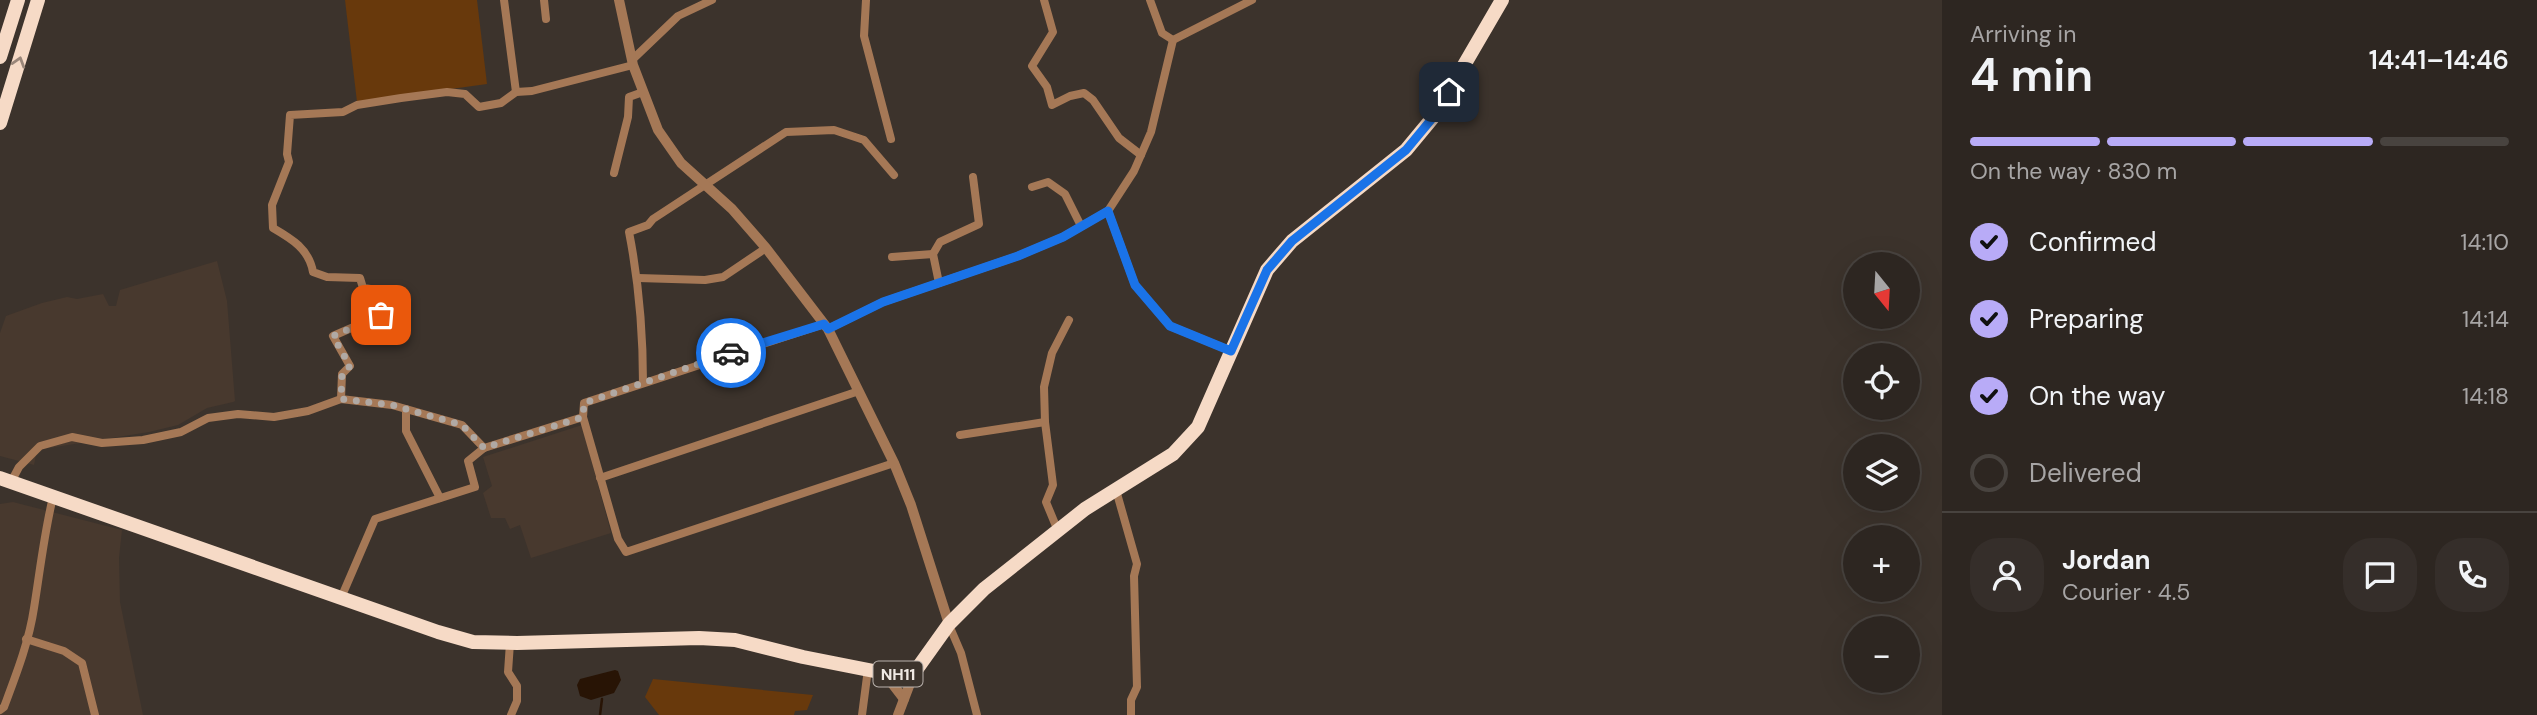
<!DOCTYPE html>
<html lang="en">
<head>
<meta charset="utf-8">
<style>
  :root { --surface:#2d2621; --page:#352e2a; --text:#f1f3f6; --muted:#a7a5a5; --line:#48433f; --accent:#b8abf7 }
  body { margin:0; font-family:"DM Sans",sans-serif; background:var(--page); color:var(--text); height:100vh; display:flex; flex-direction:column; font-size:26px; white-space:nowrap }
  * { box-sizing:border-box; margin:0 }
  p { font-size:23px; color:var(--muted) }
  .icon { flex:none; width:38px; height:38px; fill:none; stroke:currentColor; stroke-width:2; stroke-linecap:round; stroke-linejoin:round }
  .map { position:relative; flex:1; overflow:hidden }
  .side { display:flex; flex-direction:column; background:var(--surface); width:595px }
  .side>* { flex:none }
  .needle { width:46px; rotate:162deg }
  .fabs { position:absolute; left:1843px; top:252px; display:grid; gap:14px }
  .fabs a { display:grid; place-items:center; width:77px; height:77px; border-radius:50%; background:var(--surface); box-shadow:0 7px 28px #0002,0 0 0 2px var(--line); font-size:35px }
  .pin { position:absolute; display:grid; place-items:center; width:60px; height:60px; color:#fff; margin:-30px; border-radius:14px; box-shadow:0 4px 10px #0006 }
  .courier { position:absolute; display:grid; place-items:center; width:70px; height:70px; margin:-35px; border:5px solid #1a73e8; border-radius:50%; background:#fff; color:#222; box-shadow:0 2px 9px #0007 }
  .headline em { font-style:normal; font-weight:600 }
  .headline div { display:flex; flex-direction:column-reverse }
  .headline { display:flex; align-items:center; justify-content:space-between; height:119px; padding:0 28px }
  h1 { font-size:46px; font-weight:600; line-height:52px }
  .bar { display:grid; grid-template-columns:repeat(4,1fr); gap:10px 7px; align-content:center; height:84px; padding:0 28px }
  .bar i { height:9px; border-radius:5px; background:var(--line) }
  .bar .on { background:var(--accent) }
  .bar p { grid-column:span 4 }
  .line { display:flex; align-items:center; gap:18px; padding:0 28px; border-top:2px solid var(--line) }
  .line div { flex:1 }
  .round { display:grid; place-items:center; flex:none; width:74px; height:74px; border-radius:28px; background:var(--page) }
  ol { padding:0 28px; list-style:none }
  li { display:flex; align-items:center; gap:21px; height:77px }
  li p { margin-inline-start:auto }
  li .icon { padding:7px; border-radius:50%; background:var(--accent); color:#111; stroke-width:4 }
  li:last-child { color:var(--muted) }
  li i { width:38px; height:38px; border:4px solid var(--line); border-radius:50% }
  main { display:flex; flex:1; min-height:0 }
  .map>svg:first-child { display:block }
  .built { fill:#48392e }
  .green { fill:#68390c }
  .water { fill:#281405 }
  .lines { fill:none; stroke-linecap:round; stroke-linejoin:round }
  .stream { stroke:#281405; stroke-width:2.5 }
  .minor { stroke:#a57856; stroke-width:8 }
  .tertiary { stroke:#a57856; stroke-width:10 }
  .trunk { stroke:#f6dac6; stroke-width:14 }
  .oneway { stroke:#998679 }
  .done { stroke:#b0a9a4; stroke-width:7; stroke-dasharray:0 12.6 }
  .route { stroke:#1a73e8; stroke-width:9 }
  .labels { text-anchor:middle; dominant-baseline:central; stroke-width:7; stroke-linejoin:round; paint-order:stroke }
  .shield { fill:#3c332c; stroke:#b9b2ad; stroke-width:2 }
  .shield-label { font-size:16px; font-weight:bold; fill:#efe9e4 }
</style>
</head>
<body>
<main>
<div class="map">
<svg width="1942" height="715" viewBox="0 0 1942 715">
  <rect width="100%" height="100%" fill="#3c332c"/>
  <!-- built -->
  <g class="built">
    <path d="M217,261L227,301L235,401L233,402L207,408L178,425L149,432L37,450L34,465L0,456V333L6,316L42,303L67,297L77,299L103,294L109,306H116L120,290Z"/>
    <path d="M582,425L611,533L531,558L520,525L510,529L505,518H491L483,493L492,486L483,457Z"/>
    <path d="M13,502L122,530L119,558L120,602L143,715H0V504Z"/>
  </g>
  <!-- green -->
  <g class="green">
    <path d="M345,0H477L487,84L357,102Z"/>
    <path d="M653,679L813,695L807,710L795,711L794,715H659L645,697Z"/>
  </g>
  <!-- water -->
  <path class="water" d="M615,670L618,671L621,680L614,693L591,700L580,696L577,685L580,679Z"/>
  <g class="lines">
    <!-- stream -->
    <path class="stream" d="M600,715L602,699"/>
    <!-- minor -->
    <g class="minor">
      <path d="M504,0L516,92"/>
      <path d="M544,0L546,19"/>
      <path d="M866,0L864,36L891,139"/>
      <path d="M1044,0L1053,32L1032,66L1047,87L1052,105L1070,96L1084,93L1093,100L1119,138L1141,155"/>
      <path d="M1150,0L1162,33L1173,40"/>
      <path d="M633,59L678,16L712,0"/>
      <path d="M614,173L628,117L629,97L643,92"/>
      <path d="M1032,187L1048,182L1065,194L1081,226"/>
      <path d="M1108,211L1135,285L1170,326L1231,351"/>
      <path d="M892,257L933,254"/>
      <path d="M638,278L705,280L723,277L766,248"/>
      <path d="M939,283L933,254L940,242L979,224L973,177"/>
      <path d="M828,329L883,302L1018,256L1063,237L1108,211L1134,171L1151,132L1173,40L1252,0"/>
      <path d="M643,383C643,331 639,283 629,232L648,225L653,219L786,132L834,130L864,140L894,175"/>
      <path d="M341,399L342,374L350,366L333,336L381,315L378,290L363,288L360,278L327,277L313,272C309,249 292,239 273,228L272,205L289,162L287,154L290,115L343,112L357,105L401,98L447,92L465,94L479,107L501,103L516,92L532,91L633,65"/>
      <path d="M406,409V431L440,498"/>
      <path d="M583,417L618,539L626,552L894,463"/>
      <path d="M960,435L1045,422"/>
      <path d="M600,478L859,391"/>
      <path d="M11,482L19,467L40,446L72,437L102,443L143,440L181,432L208,418L238,414L274,417L308,411L341,399L392,405L462,425L484,448"/>
      <path d="M1116,490L1137,564L1134,576L1137,687L1131,700V715"/>
      <path d="M1058,531L1046,502L1053,485L1045,422L1044,387L1052,353L1069,320"/>
      <path d="M341,598L375,519L475,487L468,461L484,448L583,417L584,403L824,324"/>
      <path d="M949,625L961,653L977,715"/>
      <path d="M26,639L64,651L82,663L95,715"/>
      <path d="M510,643L508,672L517,686V701L511,715"/>
      <path d="M0,710L4,707C16,675 29,642 34,608C40,571 44,534 53,497"/>
      <path d="M862,715L868,669"/>
    </g>
    <!-- tertiary -->
    <g class="tertiary">
      <path d="M619,0L633,65L658,130L681,163L732,209L766,248L828,329L894,463L911,505L949,624"/>
      <path d="M884,673L904,699"/>
      <path d="M898,715L914,673"/>
    </g>
    <!-- trunk -->
    <g class="trunk">
      <path d="M0,57L18,0"/>
      <path d="M0,123L38,0"/>
      <path d="M0,478L438,632L473,642L517,643L699,638L735,640L803,657L884,673H914L949,624L984,589L1085,509L1173,454L1198,427L1267,270L1292,241L1406,150L1435,115L1502,0"/>
    </g>
  </g>
  <!-- one-way arrows -->
  <defs><path id="oneway-chevron" d="M-2-3.5L2.5 0L-2 3.5" fill="none" stroke-width="1.6" stroke-linecap="round" stroke-linejoin="round" transform="scale(1.75)"/></defs>
  <use class="oneway" href="#oneway-chevron" transform="translate(19 62) rotate(-73)"/>
  <g class="lines">
    <!-- done -->
    <path class="done" d="M381,315L333,336L350,366L342,374L341,399L392,405L462,425L484,448L583,417L584,403L731,353"/>
    <!-- route -->
    <path class="route" d="M731,353L824,324L828,329L883,302L1018,256L1063,237L1108,211L1135,285L1170,326L1231,351L1267,270L1292,241L1406,150L1435,115L1449,92"/>
  </g>
  <g class="labels">
    <!-- shield labels -->
    <rect class="shield" x="873.5" y="661.5" width="49" height="25" rx="5"/>
    <g class="shield-label">
      <text x="898" y="674">NH11</text>
    </g>
  </g>
</svg>
<div class="fabs">
<a><svg class="needle" viewBox="-14 -14 28 28"><path d="M0-13l5 13h-10z" fill="#e53935"/><path d="M0 13l5-13h-10z" fill="#a7a5a5"/></svg></a>
<a><svg class="icon" aria-label="locate" viewBox="0 0 24 24"><circle cx="12" cy="12" r="6"/><path d="M12 2v4M12 18v4M2 12h4M18 12h4"/></svg></a>
<a><svg class="icon" aria-label="layers" viewBox="0 0 24 24"><path d="M12 4l9 5-9 5-9-5zM3 14l9 5 9-5"/></svg></a>
<a>+</a>
<a>−</a>
</div>
<div class="pin" style="left:381px;top:315px;background:#ea580c"><svg class="icon" aria-label="bag" viewBox="0 0 24 24"><path d="M5 8h14l-1 12H6zM9 8a3 3 0 0 1 6 0"/></svg></div>
<div class="pin" style="left:1449px;top:92px;background:#1f2937"><svg class="icon" aria-label="home" viewBox="0 0 24 24"><path d="M3 11l9-7 9 7M6 9v11h12V9"/></svg></div>
<div class="courier" style="left:731px;top:353px"><svg class="icon" aria-label="car" viewBox="0 0 24 24"><path d="M5 17H2v-5l4-1 3-4h7l3 4 3 1v5h-3M9 17h6M6 11h13"/><circle cx="7" cy="17" r="2"/><circle cx="17" cy="17" r="2"/></svg></div>
</div>
<section class="side">
<div class="headline"><div><h1>4 min</h1><p>Arriving in</p></div><em>14:41–14:46</em></div>
<div class="bar"><i class="on"></i><i class="on"></i><i class="on"></i><i></i><p>On the way · 830 m</p></div>
<ol>
<li><svg class="icon" aria-label="check" viewBox="0 0 24 24"><path d="M5 12l5 5 9-10"/></svg>Confirmed<p>14:10</p></li>
<li><svg class="icon" aria-label="check" viewBox="0 0 24 24"><path d="M5 12l5 5 9-10"/></svg>Preparing<p>14:14</p></li>
<li><svg class="icon" aria-label="check" viewBox="0 0 24 24"><path d="M5 12l5 5 9-10"/></svg>On the way<p>14:18</p></li>
<li><i></i>Delivered</li>
</ol>
<div class="line" style="height:126px"><a class="round"><svg class="icon" aria-label="person" viewBox="0 0 24 24"><circle cx="12" cy="8" r="4"/><path d="M4 21q1-7 8-7t8 7"/></svg></a><div><b>Jordan</b><p>Courier · 4.5</p></div><a class="round"><svg class="icon" aria-label="chat" viewBox="0 0 24 24"><path d="M4 5h16v11H9l-5 4z"/></svg></a><a class="round"><svg class="icon" aria-label="phone" viewBox="0 0 24 24"><path d="M5 4h4l2 5-3 2q2 4 5 5l2-3 5 2v4C11 20 4 13 5 4z"/></svg></a></div>
</section>
</main>
</body>
</html>
